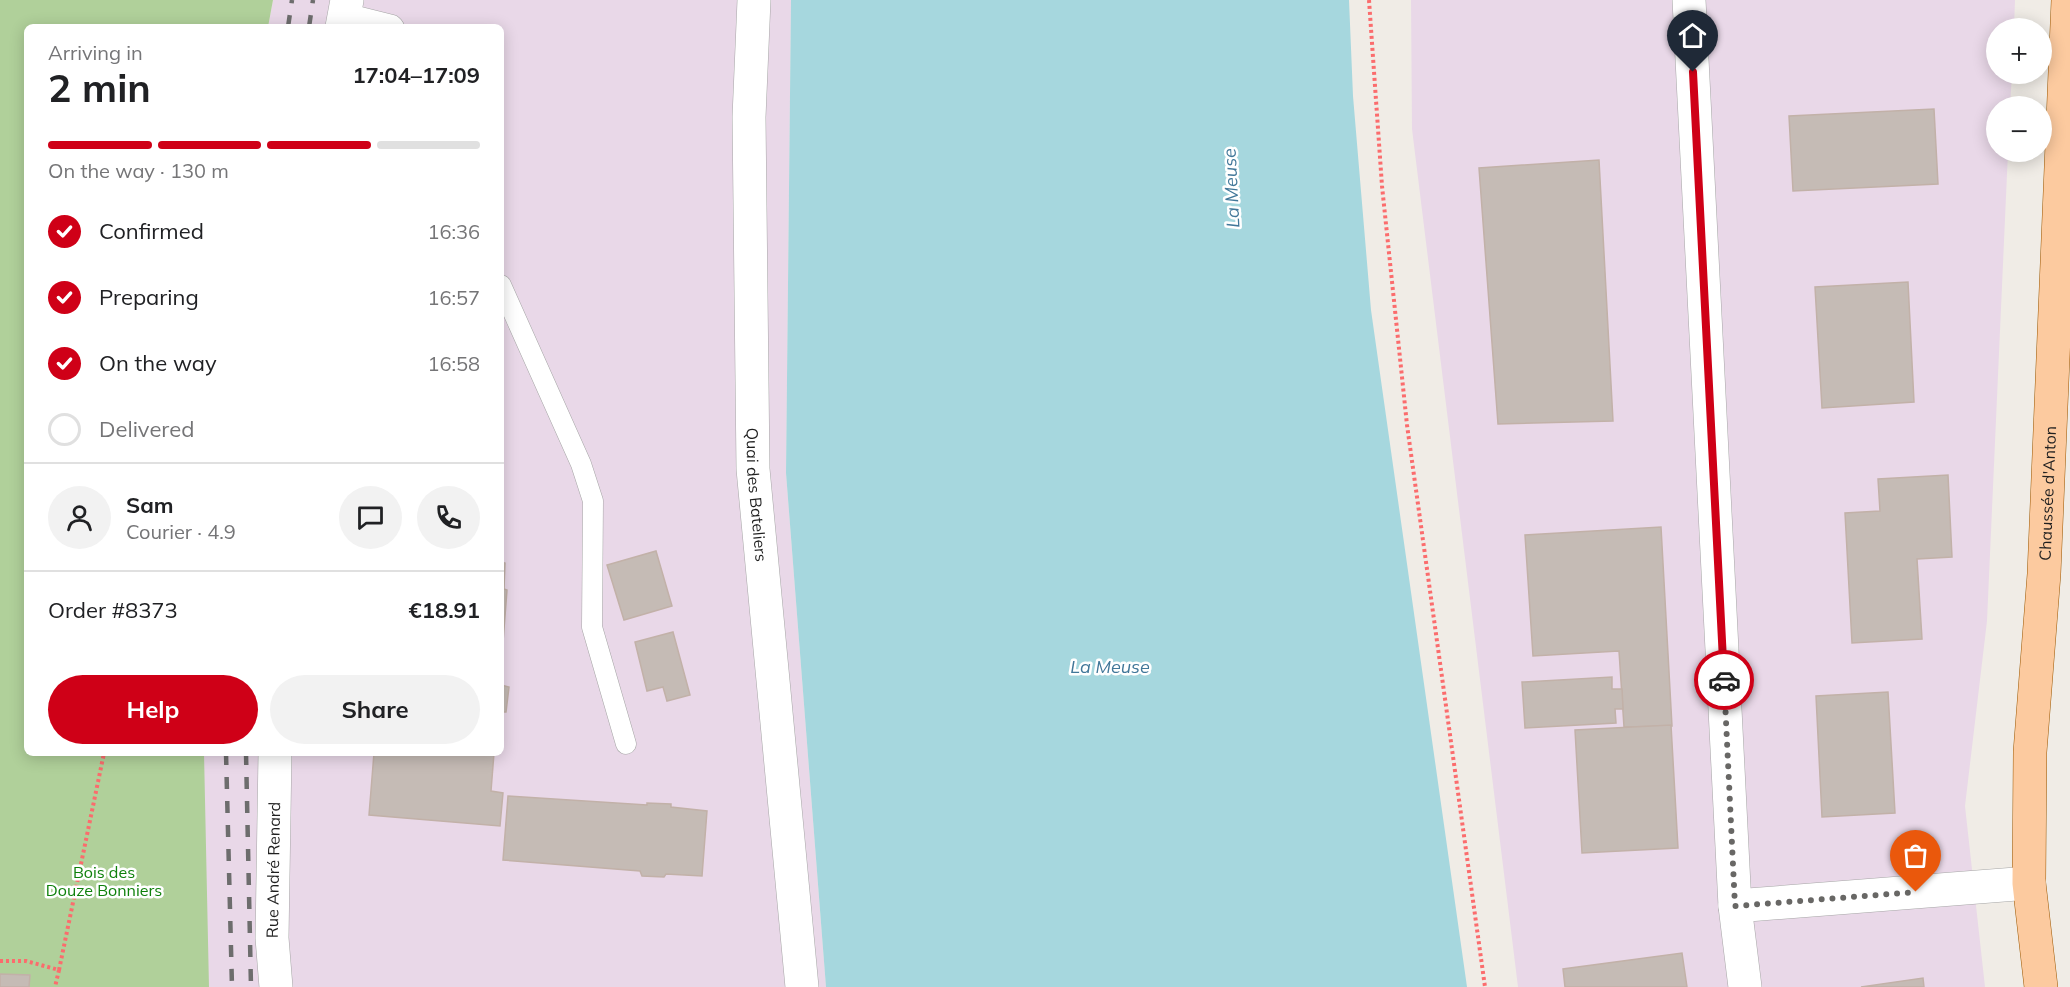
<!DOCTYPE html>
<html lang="en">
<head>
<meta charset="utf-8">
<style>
  :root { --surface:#fff; --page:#f2f2f2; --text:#202124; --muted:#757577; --line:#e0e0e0; --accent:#cf0017 }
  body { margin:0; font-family:Mulish,sans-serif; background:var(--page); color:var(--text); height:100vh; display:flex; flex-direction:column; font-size:22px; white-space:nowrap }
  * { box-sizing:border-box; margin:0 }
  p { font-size:20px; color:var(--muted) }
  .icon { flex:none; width:33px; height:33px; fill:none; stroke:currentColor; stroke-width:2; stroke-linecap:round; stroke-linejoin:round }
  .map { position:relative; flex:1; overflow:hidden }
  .drawer { position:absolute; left:24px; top:24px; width:480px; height:732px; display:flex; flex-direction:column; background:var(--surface); border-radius:9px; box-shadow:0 3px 15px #0003 }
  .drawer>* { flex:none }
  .controls { position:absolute; left:1986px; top:18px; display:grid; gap:12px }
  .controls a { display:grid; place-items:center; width:66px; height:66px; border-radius:50%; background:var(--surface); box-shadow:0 3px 15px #0003; font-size:30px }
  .pin { position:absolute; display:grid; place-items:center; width:51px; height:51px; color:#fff; margin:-62px -26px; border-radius:50% 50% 50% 0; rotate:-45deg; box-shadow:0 0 6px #0007 }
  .pin .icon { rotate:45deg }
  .courier { position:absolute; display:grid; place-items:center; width:60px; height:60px; margin:-30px; border:4px solid #cf0017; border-radius:50%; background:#fff; color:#222; box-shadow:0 2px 8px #0007 }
  .headline em { font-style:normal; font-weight:700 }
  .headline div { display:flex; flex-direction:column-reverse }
  .headline { display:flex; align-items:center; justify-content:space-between; height:102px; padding:0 24px }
  h1 { font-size:39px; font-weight:700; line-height:45px }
  .bar { display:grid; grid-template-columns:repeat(4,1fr); gap:9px 6px; align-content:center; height:72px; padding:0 24px }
  .bar i { height:8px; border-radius:4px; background:var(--line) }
  .bar .on { background:var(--accent) }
  .bar p { grid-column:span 4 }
  .line { display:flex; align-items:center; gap:15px; padding:0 24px; border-top:2px solid var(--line) }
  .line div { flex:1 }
  .round { display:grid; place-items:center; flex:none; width:63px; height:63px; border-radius:32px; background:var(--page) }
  ol { padding:0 24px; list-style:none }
  li { display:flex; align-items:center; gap:18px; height:66px }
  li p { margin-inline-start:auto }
  li .icon { padding:6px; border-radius:50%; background:var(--accent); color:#fff; stroke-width:4 }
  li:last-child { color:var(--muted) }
  li i { width:33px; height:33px; border:3px solid var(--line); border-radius:50% }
  .action { display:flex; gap:12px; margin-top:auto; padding:12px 24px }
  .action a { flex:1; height:69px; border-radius:36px; background:var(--accent); color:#fff; font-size:24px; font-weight:700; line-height:69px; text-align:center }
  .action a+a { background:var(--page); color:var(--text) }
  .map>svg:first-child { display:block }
  .industrial { fill:#e9d8e8 }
  .forest { fill:#b0d09a }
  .water { fill:#a6d7de }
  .building { fill:#c5bbb5; stroke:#c2b1a8; stroke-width:1.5 }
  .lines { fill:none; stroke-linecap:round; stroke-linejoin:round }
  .service-casing { stroke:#a6a6a6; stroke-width:21 }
  .minor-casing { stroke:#a6a6a6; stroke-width:34 }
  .tertiary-casing { stroke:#a6a6a6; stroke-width:34 }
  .primary-casing { stroke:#9b5700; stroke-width:34 }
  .path { stroke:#fb6c6d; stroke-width:4; stroke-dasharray:3 3; stroke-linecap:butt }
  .service { stroke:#fff; stroke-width:20 }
  .minor { stroke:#fff; stroke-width:33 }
  .tertiary { stroke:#fff; stroke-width:33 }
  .primary { stroke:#fcca9f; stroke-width:33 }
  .rail { stroke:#6d6d6d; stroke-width:4.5; stroke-dasharray:12 12; stroke-linecap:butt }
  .done { stroke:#686765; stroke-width:6; stroke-dasharray:0 10.8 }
  .route { stroke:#cf0017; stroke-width:8 }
  .labels { text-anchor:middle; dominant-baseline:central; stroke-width:5; stroke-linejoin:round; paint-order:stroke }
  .street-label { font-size:16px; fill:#1f1f1f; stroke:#fff }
  .park-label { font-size:16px; fill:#0e800b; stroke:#fff }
  .water-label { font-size:18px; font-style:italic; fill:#417799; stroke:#fff }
</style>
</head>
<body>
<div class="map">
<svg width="2070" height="987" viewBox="0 0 2070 987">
  <rect width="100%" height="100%" fill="#f0ece6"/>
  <!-- industrial -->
  <g class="industrial">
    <path d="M273,0H791L786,473L826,987H0V773L47,753H501V27H268Z"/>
    <path d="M1411,0H2015L2014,28H1996V74H2012L2010,106H1996V152H2008L1987,621L1965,806L1985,987H1518L1412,129Z"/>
  </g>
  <!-- forest -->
  <path class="forest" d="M0,0H273L268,27H27V753H204L209,987H0Z"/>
  <!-- water -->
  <path class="water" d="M791,0H1349L1353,96L1371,310L1467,987H826L786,473Z"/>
  <!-- building -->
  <g class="building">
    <path d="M1934,109L1938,184L1793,191L1789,116Z"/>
    <path d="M1599,160L1613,421L1498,424L1479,168Z"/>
    <path d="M1908,282L1914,402L1822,408L1815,287Z"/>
    <path d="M1948,475L1952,557L1917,559L1922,639L1852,643L1845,513L1880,511L1878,479Z"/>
    <path d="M1661,527L1672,726L1624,727L1619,651L1533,656L1525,535Z"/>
    <path d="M656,551L672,606L624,620L607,565Z"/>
    <path d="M501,562L505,563L504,589L507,590L501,668Z"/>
    <path d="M673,632L690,695L667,701L663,687L647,691L635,642Z"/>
    <path d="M1612,677V689H1622L1623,709H1615L1616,723L1525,728L1522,682Z"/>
    <path d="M501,685L509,687L506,712H501Z"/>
    <path d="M1888,692L1895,813L1822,817L1816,696Z"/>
    <path d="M1671,725L1678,848L1582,853L1575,730Z"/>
    <path d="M374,753H494L491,791L503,793L500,826L369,815Z"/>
    <path d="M508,796L647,805V803L671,804V807L707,811L702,876L666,874L664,877L642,876L640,871L503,860Z"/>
    <path d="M1682,953L1687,987H1565L1563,969Z"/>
    <path d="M0,974L30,975L29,987H0Z"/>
    <path d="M1923,978L1924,987H1861Z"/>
  </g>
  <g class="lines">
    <defs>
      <g id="service">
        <path d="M344,13L392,25L394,27"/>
        <path d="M501,285L581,464L593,501L592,627L626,744"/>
      </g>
      <g id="minor">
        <path d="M1689,0L1735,906L1745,987"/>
        <path d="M1735,906L2029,883"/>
      </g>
      <g id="tertiary">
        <path id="s1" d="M754,0L749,117L753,469L802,987"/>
        <path d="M342,27L347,0"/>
        <path d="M275,753L272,938L276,987"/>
      </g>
      <g id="primary">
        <path id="s2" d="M2041,987L2029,883L2030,752L2044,574L2068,0"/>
      </g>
    </defs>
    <!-- service casing -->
    <use href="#service" class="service-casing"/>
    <!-- minor casing -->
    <use href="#minor" class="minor-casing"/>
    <!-- tertiary casing -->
    <use href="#tertiary" class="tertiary-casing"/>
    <!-- primary casing -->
    <use href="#primary" class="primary-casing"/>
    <!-- path -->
    <g class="path">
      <path d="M1369,0L1382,186L1407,425L1485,987"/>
      <path d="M0,961H26L59,970L55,987"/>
      <path d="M59,970L104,753"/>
    </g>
    <!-- service -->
    <use href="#service" class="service"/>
    <!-- minor -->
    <use href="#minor" class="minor"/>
    <!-- tertiary -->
    <use href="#tertiary" class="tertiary"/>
    <!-- primary -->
    <use href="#primary" class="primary"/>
    <!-- rail -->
    <g class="rail">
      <path d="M288,27L292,0"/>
      <path d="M309,27L313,0"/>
      <path d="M226,753L232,987"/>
      <path d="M246,753L251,987"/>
    </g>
  </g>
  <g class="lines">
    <!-- done -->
    <path class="done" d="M1724,680L1735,906L1916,892"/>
    <!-- route -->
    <path class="route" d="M1693,72L1724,680"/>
  </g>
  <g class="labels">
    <!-- street labels -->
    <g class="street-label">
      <text stroke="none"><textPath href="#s1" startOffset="495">Quai des Bateliers</textPath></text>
      <text stroke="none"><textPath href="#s2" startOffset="495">Chaussée d'Anton</textPath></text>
      <text transform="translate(273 870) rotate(-89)">Rue André Renard</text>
    </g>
    <!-- park labels -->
    <g class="park-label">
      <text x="104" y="872">Bois des<tspan x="104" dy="18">Douze Bonniers</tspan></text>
    </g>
    <!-- water labels -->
    <g class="water-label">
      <text transform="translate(1231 188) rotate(-93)">La Meuse</text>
      <text x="1110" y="666">La Meuse</text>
    </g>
  </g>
</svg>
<div class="controls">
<a>+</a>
<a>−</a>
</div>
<div class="pin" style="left:1916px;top:892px;background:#ea580c"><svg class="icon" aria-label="bag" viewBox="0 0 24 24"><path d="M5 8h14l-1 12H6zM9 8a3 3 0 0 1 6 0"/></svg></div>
<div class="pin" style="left:1693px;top:72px;background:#1f2937"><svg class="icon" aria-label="home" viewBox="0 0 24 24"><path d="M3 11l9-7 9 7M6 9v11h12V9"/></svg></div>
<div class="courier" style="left:1724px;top:680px"><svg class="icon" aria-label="car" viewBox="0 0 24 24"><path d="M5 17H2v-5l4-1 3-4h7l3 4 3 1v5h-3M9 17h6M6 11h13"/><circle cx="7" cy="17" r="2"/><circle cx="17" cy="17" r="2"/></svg></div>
<section class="drawer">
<div class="headline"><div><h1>2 min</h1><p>Arriving in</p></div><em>17:04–17:09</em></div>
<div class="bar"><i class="on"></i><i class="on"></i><i class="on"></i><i></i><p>On the way · 130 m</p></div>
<ol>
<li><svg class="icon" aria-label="check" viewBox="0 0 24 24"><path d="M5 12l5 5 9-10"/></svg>Confirmed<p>16:36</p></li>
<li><svg class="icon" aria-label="check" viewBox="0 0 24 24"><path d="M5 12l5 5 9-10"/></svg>Preparing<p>16:57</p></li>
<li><svg class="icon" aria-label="check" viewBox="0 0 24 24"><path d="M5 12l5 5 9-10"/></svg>On the way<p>16:58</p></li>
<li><i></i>Delivered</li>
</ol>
<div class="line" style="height:108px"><a class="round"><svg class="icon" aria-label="person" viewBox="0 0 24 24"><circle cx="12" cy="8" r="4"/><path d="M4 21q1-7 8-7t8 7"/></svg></a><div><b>Sam</b><p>Courier · 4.9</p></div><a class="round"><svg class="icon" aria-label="chat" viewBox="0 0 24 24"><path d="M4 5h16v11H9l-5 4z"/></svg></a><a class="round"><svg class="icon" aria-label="phone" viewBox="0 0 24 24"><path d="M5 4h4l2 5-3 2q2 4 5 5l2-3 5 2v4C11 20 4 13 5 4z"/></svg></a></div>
<div class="line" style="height:78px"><div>Order #8373</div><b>€18.91</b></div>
<div class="action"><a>Help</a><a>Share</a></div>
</section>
</div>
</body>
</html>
